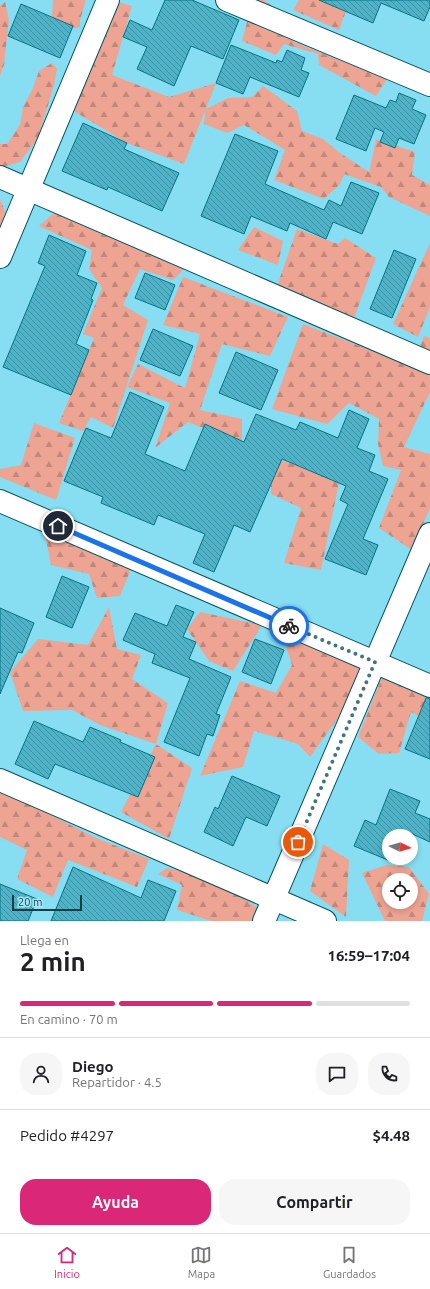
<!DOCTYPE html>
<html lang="es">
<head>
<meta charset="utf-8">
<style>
  :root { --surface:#fff; --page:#f6f6f6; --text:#202124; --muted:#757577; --line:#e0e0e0; --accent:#db2777 }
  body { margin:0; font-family:Ubuntu,sans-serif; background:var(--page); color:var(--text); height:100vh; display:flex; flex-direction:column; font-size:15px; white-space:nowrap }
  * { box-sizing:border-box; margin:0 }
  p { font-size:13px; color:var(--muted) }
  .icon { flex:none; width:22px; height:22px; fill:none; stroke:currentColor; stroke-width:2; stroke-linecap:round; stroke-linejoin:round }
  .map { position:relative; height:921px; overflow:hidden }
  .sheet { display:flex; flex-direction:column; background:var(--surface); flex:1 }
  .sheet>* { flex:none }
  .needle { width:26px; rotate:95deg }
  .fabs { position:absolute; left:382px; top:829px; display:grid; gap:8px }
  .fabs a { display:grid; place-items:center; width:36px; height:36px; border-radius:50%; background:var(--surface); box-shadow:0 2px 6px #0003; font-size:20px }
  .scale { position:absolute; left:12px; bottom:10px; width:70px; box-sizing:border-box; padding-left:4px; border:2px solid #183d45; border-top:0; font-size:11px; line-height:14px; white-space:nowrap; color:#183d45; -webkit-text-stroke:3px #a5e9f8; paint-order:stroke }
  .pin { position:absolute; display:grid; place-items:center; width:34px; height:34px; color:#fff; margin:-17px; border:2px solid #fff; border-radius:50%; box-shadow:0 1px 4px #0007 }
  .courier { position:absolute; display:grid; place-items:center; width:40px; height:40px; margin:-20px; border:3px solid #1a73e8; border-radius:50%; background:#fff; color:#222; box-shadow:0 1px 5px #0007 }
  .headline em { font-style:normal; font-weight:700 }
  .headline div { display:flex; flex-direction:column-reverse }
  .headline { display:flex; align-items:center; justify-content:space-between; height:68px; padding:0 20px }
  h1 { font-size:26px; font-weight:700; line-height:30px }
  .bar { display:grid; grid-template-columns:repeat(4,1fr); gap:6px 4px; align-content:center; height:48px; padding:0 20px }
  .bar i { height:5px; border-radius:3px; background:var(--line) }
  .bar .active { background:var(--accent) }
  .bar p { grid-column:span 4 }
  .line { display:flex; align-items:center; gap:10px; padding:0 20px; border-top:1px solid var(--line) }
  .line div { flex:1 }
  .round { display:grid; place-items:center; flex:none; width:42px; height:42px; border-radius:16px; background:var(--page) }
  .cta { display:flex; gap:8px; margin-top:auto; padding:8px 20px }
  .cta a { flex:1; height:46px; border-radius:16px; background:var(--accent); color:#fff; font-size:16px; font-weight:700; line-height:46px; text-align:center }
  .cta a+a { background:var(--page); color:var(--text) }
  .menu { display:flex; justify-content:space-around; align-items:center; height:56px; border-top:1px solid var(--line); background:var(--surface); font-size:11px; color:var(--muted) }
  .menu a { display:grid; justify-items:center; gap:2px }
  .menu .active { color:var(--accent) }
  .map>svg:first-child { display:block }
  .forest { fill:url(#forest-firs); fill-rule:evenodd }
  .building { fill:url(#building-back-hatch); stroke:#057384 }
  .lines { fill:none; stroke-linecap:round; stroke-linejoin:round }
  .minor-casing { stroke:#035461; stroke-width:24 }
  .minor { stroke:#fff; stroke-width:22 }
  .done { stroke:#3f7582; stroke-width:4; stroke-dasharray:0 7.2 }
  .route { stroke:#1a73e8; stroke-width:5 }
</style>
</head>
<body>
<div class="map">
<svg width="430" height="921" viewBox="0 0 430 921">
  <defs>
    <pattern id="forest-firs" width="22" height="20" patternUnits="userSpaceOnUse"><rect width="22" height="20" fill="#eea493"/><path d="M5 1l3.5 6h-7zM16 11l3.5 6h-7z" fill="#c0877a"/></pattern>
    <pattern id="building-back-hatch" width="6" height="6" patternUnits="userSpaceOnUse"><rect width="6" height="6" fill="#4db3c8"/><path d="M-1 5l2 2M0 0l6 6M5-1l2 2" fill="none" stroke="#3f93a4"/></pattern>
  </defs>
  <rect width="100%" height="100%" fill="#87def2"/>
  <!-- forest -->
  <g class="forest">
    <path d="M53,0H86L80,20V27C66,31 61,26 52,16Z"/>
    <path d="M112,0L132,6L112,75L169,97L216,83L206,109L228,98L252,97L263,86L297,111L302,131L323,139L340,153L369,172L376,139L415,152L412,175L430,185V216L389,197L381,187L344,174L340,184L324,199L274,180L285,150L244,125L227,133L204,124L205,111L184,164L127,143L72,110Z"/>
    <path d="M253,0H264L285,16L294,42L387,79L376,96L319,65L318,54L284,44L276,55L242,41Z"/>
    <path d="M299,0H350L339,30L293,10Z"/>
    <path d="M5,2L9,20L4,65L0,76V6Z"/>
    <path d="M52,63L57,69L54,85L38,138L20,162L3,167L0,166V144H7L20,125L23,107L33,88L39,71Z"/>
    <path d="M0,199C6,213 9,221 0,235Z"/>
    <path d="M59,209L184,269L173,280L140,269L123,305L148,320L113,428L91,417L83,431L59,423L94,338L83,334L102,288L89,269L92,250L39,226Z"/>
    <path d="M254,227L283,241L278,265L238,250Z"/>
    <path d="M297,229L338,244L345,238L376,258L354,318L277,286Z"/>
    <path d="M430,243V307L418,337L393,324Z"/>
    <path d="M183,277L288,317L270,356L222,344L200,410L242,419V444L188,422L155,448L170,403L127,387L138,364L185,388L200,334L163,325Z"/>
    <path d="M303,324L430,373V392L404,447L430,454V508L412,550L379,528L401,470L383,466L378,444L379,419L349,403L327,424L272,409Z"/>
    <path d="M424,336L430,338V358L418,353Z"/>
    <path d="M34,423L75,438L56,500L0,477V469L21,465Z"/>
    <path d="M246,450L340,478L321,570L284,563L301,508L271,494L270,475Z"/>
    <path d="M42,519L135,559L120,596L97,598L89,574L51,565Z"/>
    <path d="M109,607L117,649L141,655L132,679L168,703L156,744L192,768L169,839L121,812L156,744L100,725L72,710L23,711L10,672L38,639L88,645Z"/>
    <path d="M200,612L262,625L233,671L209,661L187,629Z"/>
    <path d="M282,635L371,672L310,757L298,744L254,731L243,767L200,776L240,681L276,693L292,665Z"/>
    <path d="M382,677L430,696V722L411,712L399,753L379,754L358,737Z"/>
    <path d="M0,790H2L94,837L149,859L137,887L68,860L53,897L17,879L27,850L0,837Z"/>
    <path d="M323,844L349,860L346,917L310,891Z"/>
    <path d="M387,865L409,867L429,894L422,921H385L362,873ZM389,880H411V902H389Z"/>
    <path d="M167,868L216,879L273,919L271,921H211L177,910L182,885L158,874Z"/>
  </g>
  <!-- building -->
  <g class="building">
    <path d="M165,0H192L239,20L223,59L191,46L174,86L137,69L147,47L123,37L130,20L152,30Z"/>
    <path d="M319,0H430V7L424,21L381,3L373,23Z"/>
    <path d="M21,4L73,26L60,58L8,36Z"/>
    <path d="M231,45L276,63L277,60L282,62L287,50L305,58L301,70L309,73L299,97L250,77L243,94L216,83Z"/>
    <path d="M399,93L416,100L412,109L426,115L414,144L399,138L395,148L380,142L384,132L375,128L366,151L336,139L354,95L386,108L390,100L396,102Z"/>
    <path d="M83,123L127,143L124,149L179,173L162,211L108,187L107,190L62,171Z"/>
    <path d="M235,134L278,151L265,184L324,210L329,200L341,206L351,182L379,193L362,234L333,222L326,239L290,223L287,231L251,216L244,234L201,216Z"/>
    <path d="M49,235L86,251L77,275L97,283L91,299L93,300L76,344L89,350L71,395L3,367L45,266L38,263Z"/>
    <path d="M394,250L416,259L392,318L370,309Z"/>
    <path d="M145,273L175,285L165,310L135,298Z"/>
    <path d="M153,329L193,346L180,376L140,360Z"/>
    <path d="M236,352L278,370L261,410L219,393Z"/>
    <path d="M130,392L164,407L145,454L185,471L205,424L244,442L256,414L296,430L300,422L338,438L349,410L369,419L357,448L375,455L369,471L388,479L363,539L378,545L366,575L325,559L348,504L340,500L346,486L282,459L250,532L234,525L214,572L193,563L205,534L158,515L154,525L101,503L103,497L64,481L86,428L111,438Z"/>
    <path d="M62,576L89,587L72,628L46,617Z"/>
    <path d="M176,605L194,612L183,637L196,642L189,659L231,677L216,714L220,715L213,736L207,734L199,756L164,742L190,678L152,663L155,654L123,640L135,613L167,626Z"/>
    <path d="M0,608L34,623L22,653L18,652L0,694Z"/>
    <path d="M255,639L284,650L271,684L242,672Z"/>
    <path d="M426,698H430V759L405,749Z"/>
    <path d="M34,721L83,742L90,727L121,740L120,742L155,757L138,797L55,764L48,779L15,764Z"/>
    <path d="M232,776L280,796L267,826L246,817L233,846L204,832L215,807L218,809Z"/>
    <path d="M390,789L420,801L415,813L430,819V842L408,832L406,836H389V858H397L395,863L354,846L365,820L376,825Z"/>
    <path d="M73,867L141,898L148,880L176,891L164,921H51Z"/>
    <path d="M0,884L37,899L28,921H0Z"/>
  </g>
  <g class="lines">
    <defs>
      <g id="minor">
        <path d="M227,0L430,85"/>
        <path d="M0,177L430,363"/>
        <path d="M0,257L108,0"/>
        <path d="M0,501L430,686"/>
        <path d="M0,780L325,921"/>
        <path d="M264,921L430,534"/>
      </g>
    </defs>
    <!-- minor casing -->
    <use href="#minor" class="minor-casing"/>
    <!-- minor -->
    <use href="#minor" class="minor"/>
  </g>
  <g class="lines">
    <!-- done -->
    <path class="done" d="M289,626L375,662L298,842"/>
    <!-- route -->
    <path class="route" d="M58,526L289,626"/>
  </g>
</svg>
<div class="fabs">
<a><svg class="needle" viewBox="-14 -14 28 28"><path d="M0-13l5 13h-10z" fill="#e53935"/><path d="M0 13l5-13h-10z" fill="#757577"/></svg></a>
<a><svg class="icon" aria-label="locate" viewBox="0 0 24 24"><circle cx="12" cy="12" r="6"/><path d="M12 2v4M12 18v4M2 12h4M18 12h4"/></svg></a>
</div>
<div class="scale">20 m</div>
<div class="pin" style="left:298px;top:842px;background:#ea580c"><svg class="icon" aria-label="bag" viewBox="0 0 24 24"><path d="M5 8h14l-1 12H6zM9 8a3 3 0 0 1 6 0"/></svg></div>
<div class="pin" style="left:58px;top:526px;background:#1f2937"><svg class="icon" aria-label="home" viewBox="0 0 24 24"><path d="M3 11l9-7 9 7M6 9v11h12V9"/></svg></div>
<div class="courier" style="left:289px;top:626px"><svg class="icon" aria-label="bike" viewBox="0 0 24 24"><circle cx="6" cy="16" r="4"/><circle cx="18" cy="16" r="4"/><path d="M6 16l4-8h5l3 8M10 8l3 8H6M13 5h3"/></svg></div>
</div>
<section class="sheet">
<div class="headline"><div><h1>2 min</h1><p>Llega en</p></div><em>16:59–17:04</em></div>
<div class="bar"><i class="active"></i><i class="active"></i><i class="active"></i><i></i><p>En camino · 70 m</p></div>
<div class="line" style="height:72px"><a class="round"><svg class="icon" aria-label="person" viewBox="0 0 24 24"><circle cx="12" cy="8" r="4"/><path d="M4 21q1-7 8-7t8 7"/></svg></a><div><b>Diego</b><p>Repartidor · 4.5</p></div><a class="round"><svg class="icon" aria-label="chat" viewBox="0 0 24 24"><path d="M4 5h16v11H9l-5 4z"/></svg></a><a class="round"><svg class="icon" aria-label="phone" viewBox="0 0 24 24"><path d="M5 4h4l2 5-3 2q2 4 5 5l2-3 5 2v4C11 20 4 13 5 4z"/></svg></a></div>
<div class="line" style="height:52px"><div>Pedido #4297</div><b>$4.48</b></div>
<div class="cta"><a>Ayuda</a><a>Compartir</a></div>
</section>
<nav class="menu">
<a class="active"><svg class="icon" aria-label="home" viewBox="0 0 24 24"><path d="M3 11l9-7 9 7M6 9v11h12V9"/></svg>Inicio</a>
<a><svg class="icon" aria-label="map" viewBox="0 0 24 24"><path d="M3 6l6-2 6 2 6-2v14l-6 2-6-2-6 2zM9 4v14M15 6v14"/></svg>Mapa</a>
<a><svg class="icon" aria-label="saved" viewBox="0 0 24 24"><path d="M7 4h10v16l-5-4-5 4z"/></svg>Guardados</a>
</nav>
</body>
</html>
